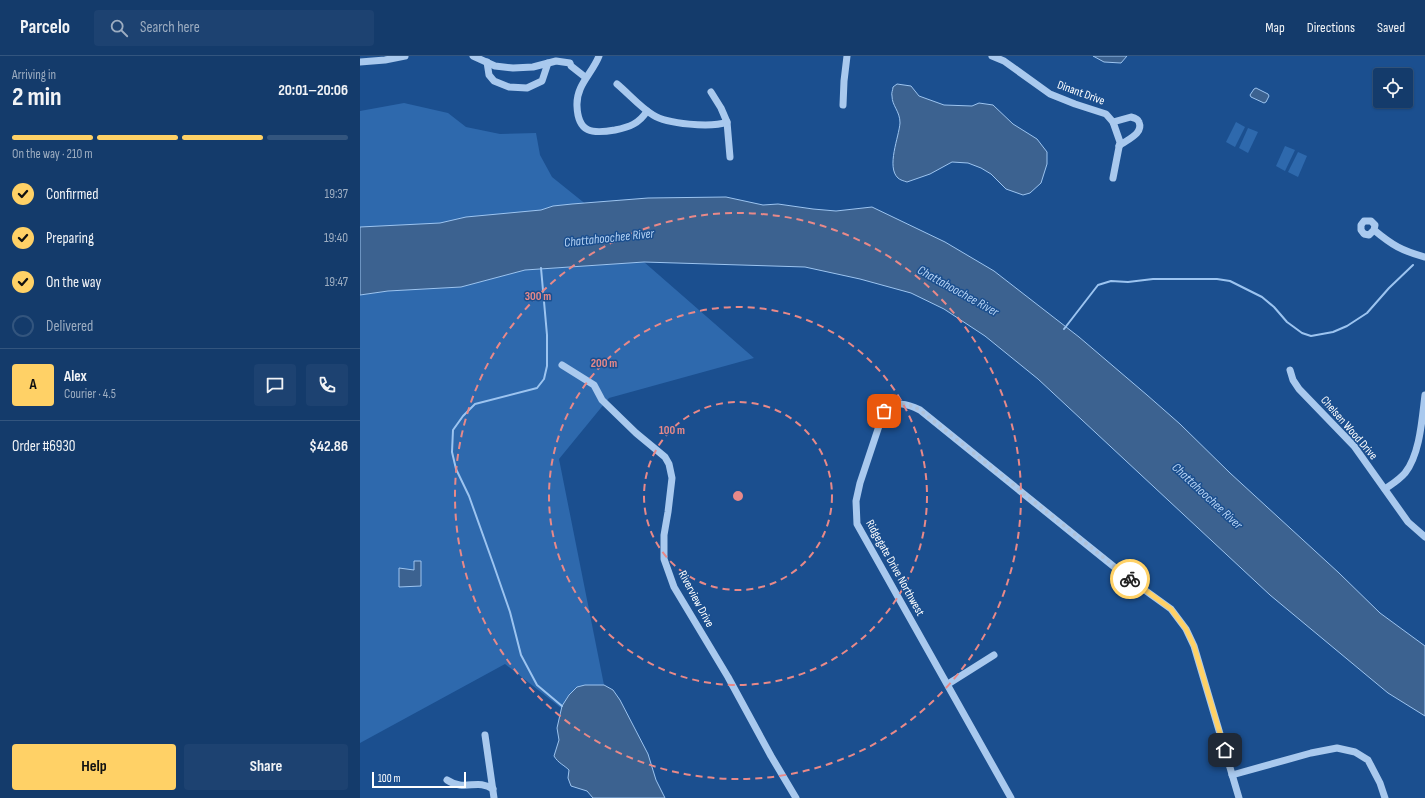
<!DOCTYPE html>
<html lang="en">
<head>
<meta charset="utf-8">
<style>
  :root { --surface:#143b6b; --page:#1d4271; --text:#f1f3f6; --muted:#9dadc1; --line:#33557e; --accent:#ffd166 }
  body { margin:0; font-family:"Sofia Sans Condensed",sans-serif; background:var(--page); color:var(--text); height:100vh; display:flex; flex-direction:column; font-size:15px; white-space:nowrap }
  * { box-sizing:border-box; margin:0 }
  p { font-size:13px; color:var(--muted) }
  .icon { flex:none; width:22px; height:22px; fill:none; stroke:currentColor; stroke-width:2; stroke-linecap:round; stroke-linejoin:round }
  .map { position:relative; flex:1; overflow:hidden }
  .sheet { display:flex; flex-direction:column; background:var(--surface); width:360px }
  .sheet>* { flex:none }
  .tools { position:absolute; left:1013px; top:12px; display:grid; gap:8px }
  .tools a { display:grid; place-items:center; width:40px; height:40px; border-radius:4px; background:var(--surface); box-shadow:0 1px 3px #0004,0 0 0 1px var(--line); font-size:20px }
  .scale { position:absolute; left:12px; bottom:10px; width:94px; box-sizing:border-box; padding-left:4px; border:2px solid #fff; border-top:0; font-size:11px; line-height:14px; white-space:nowrap; color:#fff; -webkit-text-stroke:3px #1b4f8f; paint-order:stroke }
  .pin { position:absolute; display:grid; place-items:center; width:34px; height:34px; color:#fff; margin:-17px; border-radius:8px; box-shadow:0 2px 6px #0006 }
  .courier { position:absolute; display:grid; place-items:center; width:40px; height:40px; margin:-20px; border:3px solid #ffd166; border-radius:50%; background:#fff; color:#222; box-shadow:0 1px 5px #0007 }
  .summary em { font-style:normal; font-weight:700 }
  .summary div { display:flex; flex-direction:column-reverse }
  .summary { display:flex; align-items:center; justify-content:space-between; height:68px; padding:0 12px }
  h1 { font-size:26px; font-weight:700; line-height:30px }
  .bar { display:grid; grid-template-columns:repeat(4,1fr); gap:6px 4px; align-content:center; height:48px; padding:0 12px }
  .bar i { height:5px; border-radius:3px; background:var(--line) }
  .bar .selected { background:var(--accent) }
  .bar p { grid-column:span 4 }
  .line { display:flex; align-items:center; gap:10px; padding:0 12px; border-top:1px solid var(--line) }
  .line div { flex:1 }
  .round { display:grid; place-items:center; flex:none; width:42px; height:42px; border-radius:4px; background:var(--page) }
  ol { padding:0 12px; list-style:none }
  li { display:flex; align-items:center; gap:12px; height:44px }
  li p { margin-inline-start:auto }
  li .icon { padding:4px; border-radius:50%; background:var(--accent); color:#111; stroke-width:4 }
  li:last-child { color:var(--muted) }
  li i { width:22px; height:22px; border:2px solid var(--line); border-radius:50% }
  .primary-button { display:flex; gap:8px; margin-top:auto; padding:8px 12px }
  .primary-button a { flex:1; height:46px; border-radius:4px; background:var(--accent); color:#111; font-size:16px; font-weight:700; line-height:46px; text-align:center }
  .primary-button a+a { background:var(--page); color:var(--text) }
  header { display:flex; align-items:center; gap:24px; box-sizing:border-box; height:56px; padding:0 20px; background:var(--surface); border-bottom:1px solid var(--line) }
  header strong { font-size:19px }
  nav { display:flex; gap:22px; margin-inline-start:auto; font-size:14px }
  .search { width:280px; height:36px; background:var(--page); display:flex; align-items:center; gap:10px; box-sizing:border-box; padding:0 14px; border-radius:4px; color:var(--muted); font-size:15px }
  main { display:flex; flex:1; min-height:0 }
  .map>svg:first-child { display:block }
  .green { fill:#2e69ad }
  .water { fill:#3c6290; stroke:#9cc4f0 }
  .lines { fill:none; stroke-linecap:round; stroke-linejoin:round }
  .stream { stroke:#9cc4f0; stroke-width:2 }
  .minor { stroke:#a9c9ee; stroke-width:7 }
  .done { stroke:#afc1d8; stroke-width:4; stroke-dasharray:0 7.2 }
  .route { stroke:#ffd166; stroke-width:5 }
  .ring { fill:none; stroke:#e88989; stroke-width:2; stroke-dasharray:7 5 }
  .labels { text-anchor:middle; dominant-baseline:central; stroke-width:3; stroke-linejoin:round; paint-order:stroke }
  .street-label { font-size:12px; fill:#fff; stroke:#1b4f8f }
  .water-label { font-size:13px; font-style:italic; fill:#b5d3f5; stroke:#1b4f8f }
  .centre { fill:#e88989; stroke:#1b4f8f; stroke-width:2 }
  .ring-label { font-size:12px; text-anchor:middle; font-weight:bold; fill:#e88989; stroke:#1b4f8f; stroke-width:3; stroke-linejoin:round; paint-order:stroke }
</style>
</head>
<body>
<header>
<strong>Parcelo</strong>
<div class="search"><svg class="icon" aria-label="search" viewBox="0 0 24 24"><circle cx="10" cy="10" r="6"/><path d="M15 15l6 6"/></svg>Search here</div>
<nav><a>Map</a><a>Directions</a><a>Saved</a></nav>
</header>
<main>
<section class="sheet">
<div class="summary"><div><h1>2 min</h1><p>Arriving in</p></div><em>20:01–20:06</em></div>
<div class="bar"><i class="selected"></i><i class="selected"></i><i class="selected"></i><i></i><p>On the way · 210 m</p></div>
<ol>
<li><svg class="icon" aria-label="check" viewBox="0 0 24 24"><path d="M5 12l5 5 9-10"/></svg>Confirmed<p>19:37</p></li>
<li><svg class="icon" aria-label="check" viewBox="0 0 24 24"><path d="M5 12l5 5 9-10"/></svg>Preparing<p>19:40</p></li>
<li><svg class="icon" aria-label="check" viewBox="0 0 24 24"><path d="M5 12l5 5 9-10"/></svg>On the way<p>19:47</p></li>
<li><i></i>Delivered</li>
</ol>
<div class="line" style="height:72px"><b class="round" style="background:var(--accent);color:#111">A</b><div><b>Alex</b><p>Courier · 4.5</p></div><a class="round"><svg class="icon" aria-label="chat" viewBox="0 0 24 24"><path d="M4 5h16v11H9l-5 4z"/></svg></a><a class="round"><svg class="icon" aria-label="phone" viewBox="0 0 24 24"><path d="M5 4h4l2 5-3 2q2 4 5 5l2-3 5 2v4C11 20 4 13 5 4z"/></svg></a></div>
<div class="line" style="height:52px"><div>Order #6930</div><b>$42.86</b></div>
<div class="primary-button"><a>Help</a><a>Share</a></div>
</section>
<div class="map">
<svg width="1065" height="742" viewBox="0 0 1065 742">
  <rect width="100%" height="100%" fill="#1b4f8f"/>
  <!-- green -->
  <g class="green">
    <path d="M44,47L88,57L106,71L140,78L176,77L180,99L192,121L243,162L0,184V55Z"/>
    <path d="M876,66L885,71L875,91L866,86Z"/>
    <path d="M888,72L898,76L888,97L879,92Z"/>
    <path d="M925,90L935,94L925,115L916,110Z"/>
    <path d="M938,96L947,100L938,121L928,116Z"/>
    <path d="M284,206L394,302L249,342L199,403L244,629H225L209,639L201,652L145,608L0,687V239L28,235L101,231L165,214Z"/>
  </g>
  <!-- water -->
  <g class="water">
    <path d="M733,0H767L761,7L744,6Z"/>
    <path d="M537,28L551,30L559,40L584,49L612,50L619,47L633,49L653,68L677,83L687,96V108L681,127L670,137L663,139L646,133L631,118L621,112L608,107L592,106L570,118L547,126C544,125 540,124 538,122C526,111 539,81 540,67C540,55 532,50 532,40C531,37 533,34 533,31Z"/>
    <path d="M896,32L908,38L909,40L906,46L904,47L891,41L890,39L894,33Z"/>
    <path d="M366,141L403,149L418,148L453,153L476,155L512,151L585,186L634,215L719,281L787,339L820,368L870,417L979,517L1020,557L1065,590V660L1028,637L910,539L678,323L625,280L584,253L551,237L500,223L445,211L284,206L165,214L101,231L28,235L0,239V171L80,167L106,161L181,154L193,150L212,148L288,142Z"/>
    <path d="M54,505H61V530L39,531V512L54,514Z"/>
    <path d="M225,629H244L253,634L260,644L288,698L296,724L305,742H233L227,735L211,730L208,722L209,714C204,709 198,707 194,700L199,684L197,672L202,650L209,639L217,631Z"/>
  </g>
  <g class="lines">
    <!-- stream -->
    <g class="stream">
      <path d="M181,212L187,279V310L184,323L177,332L115,348L103,360L93,374L92,396L96,413L109,440L133,507L150,556L161,599L177,629L202,650"/>
      <path d="M704,273L738,229L751,225L768,226L793,223H857L870,225L902,241L914,251L927,266L942,277L951,280L973,276L987,270L1007,257L1029,232L1053,209"/>
    </g>
    <!-- minor -->
    <g class="minor">
      <path d="M113,0L135,10L153,12L173,11L196,5L210,7L211,10L225,21"/>
      <path d="M239,0C232,18 216,29 217,50C218,77 232,78 255,74C269,71 279,68 287,55"/>
      <path d="M632,0L644,5L690,38L715,48L746,58L753,66L760,86L753,122"/>
      <path d="M0,6L25,4L45,0"/>
      <path d="M127,6L129,19L134,25L149,31L167,32L182,25L188,7"/>
      <path d="M257,28C269,38 280,51 293,59C307,68 351,72 367,66"/>
      <path d="M351,36L361,52L367,66L370,101"/>
      <path d="M483,49L484,25L487,0"/>
      <path d="M753,66L771,61C775,62 778,63 779,66C784,78 766,84 759,90"/>
      <path d="M1014,174L1009,179L1004,178L1001,174V169L1004,165H1011L1015,169L1014,174C1032,189 1042,195 1065,201"/>
      <path d="M202,309L234,329L242,344L276,377L305,401L309,408L312,422L308,456L304,479V503L314,531L368,621L411,700L436,742"/>
      <path d="M930,314L933,324L939,333L994,390L1048,466L1065,481"/>
      <path d="M1025,433C1032,428 1039,424 1045,417C1060,398 1062,363 1065,339"/>
      <path d="M588,628L634,599"/>
      <path d="M125,679L134,742"/>
      <path d="M872,719L951,697L977,692L995,696L1008,704L1020,727L1025,742"/>
      <path d="M87,724C105,736 117,722 133,733"/>
      <path d="M651,742L497,468L496,445L500,427L524,355C537,345 546,347 560,354L717,481L768,522L811,553L826,573L834,590L879,742"/>
    </g>
  </g>
  <g class="lines">
    <!-- done -->
    <path class="done" d="M524,355C538,344 545,347 560,354L770,523"/>
    <!-- route -->
    <path class="route" d="M770,523L811,553L826,573L834,590L865,694"/>
  </g>
  <!-- distance rings -->
  <g class="ring">
    <circle cx="378" cy="440" r="94"/>
    <circle cx="378" cy="440" r="189"/>
    <circle cx="378" cy="440" r="283"/>
  </g>
  <g class="labels">
    <!-- street labels -->
    <g class="street-label">
      <text transform="translate(721 37) rotate(20)">Dinant Drive</text>
      <text transform="translate(989 372) rotate(49)">Chelsen Wood Drive</text>
      <text transform="translate(535 512) rotate(61)">Ridgegate Drive Northwest</text>
      <text transform="translate(336 543) rotate(62)">Riverview Drive</text>
    </g>
    <!-- water labels -->
    <g class="water-label">
      <text transform="translate(249 182) rotate(-6)">Chattahoochee River</text>
      <text transform="translate(598 235) rotate(29)">Chattahoochee River</text>
      <text transform="translate(847 440) rotate(43)">Chattahoochee River</text>
    </g>
  </g>
  <circle cx="378" cy="440" r="6" class="centre"/>
  <g class="ring-label">
    <text x="178" y="244">300 m</text>
    <text x="244" y="311">200 m</text>
    <text x="312" y="378">100 m</text>
  </g>
</svg>
<div class="tools">
<a><svg class="icon" aria-label="locate" viewBox="0 0 24 24"><circle cx="12" cy="12" r="6"/><path d="M12 2v4M12 18v4M2 12h4M18 12h4"/></svg></a>
</div>
<div class="scale">100 m</div>
<div class="pin" style="left:524px;top:355px;background:#ea580c"><svg class="icon" aria-label="bag" viewBox="0 0 24 24"><path d="M5 8h14l-1 12H6zM9 8a3 3 0 0 1 6 0"/></svg></div>
<div class="pin" style="left:865px;top:694px;background:#1f2937"><svg class="icon" aria-label="home" viewBox="0 0 24 24"><path d="M3 11l9-7 9 7M6 9v11h12V9"/></svg></div>
<div class="courier" style="left:770px;top:523px"><svg class="icon" aria-label="bike" viewBox="0 0 24 24"><circle cx="6" cy="16" r="4"/><circle cx="18" cy="16" r="4"/><path d="M6 16l4-8h5l3 8M10 8l3 8H6M13 5h3"/></svg></div>
</div>
</main>
</body>
</html>
